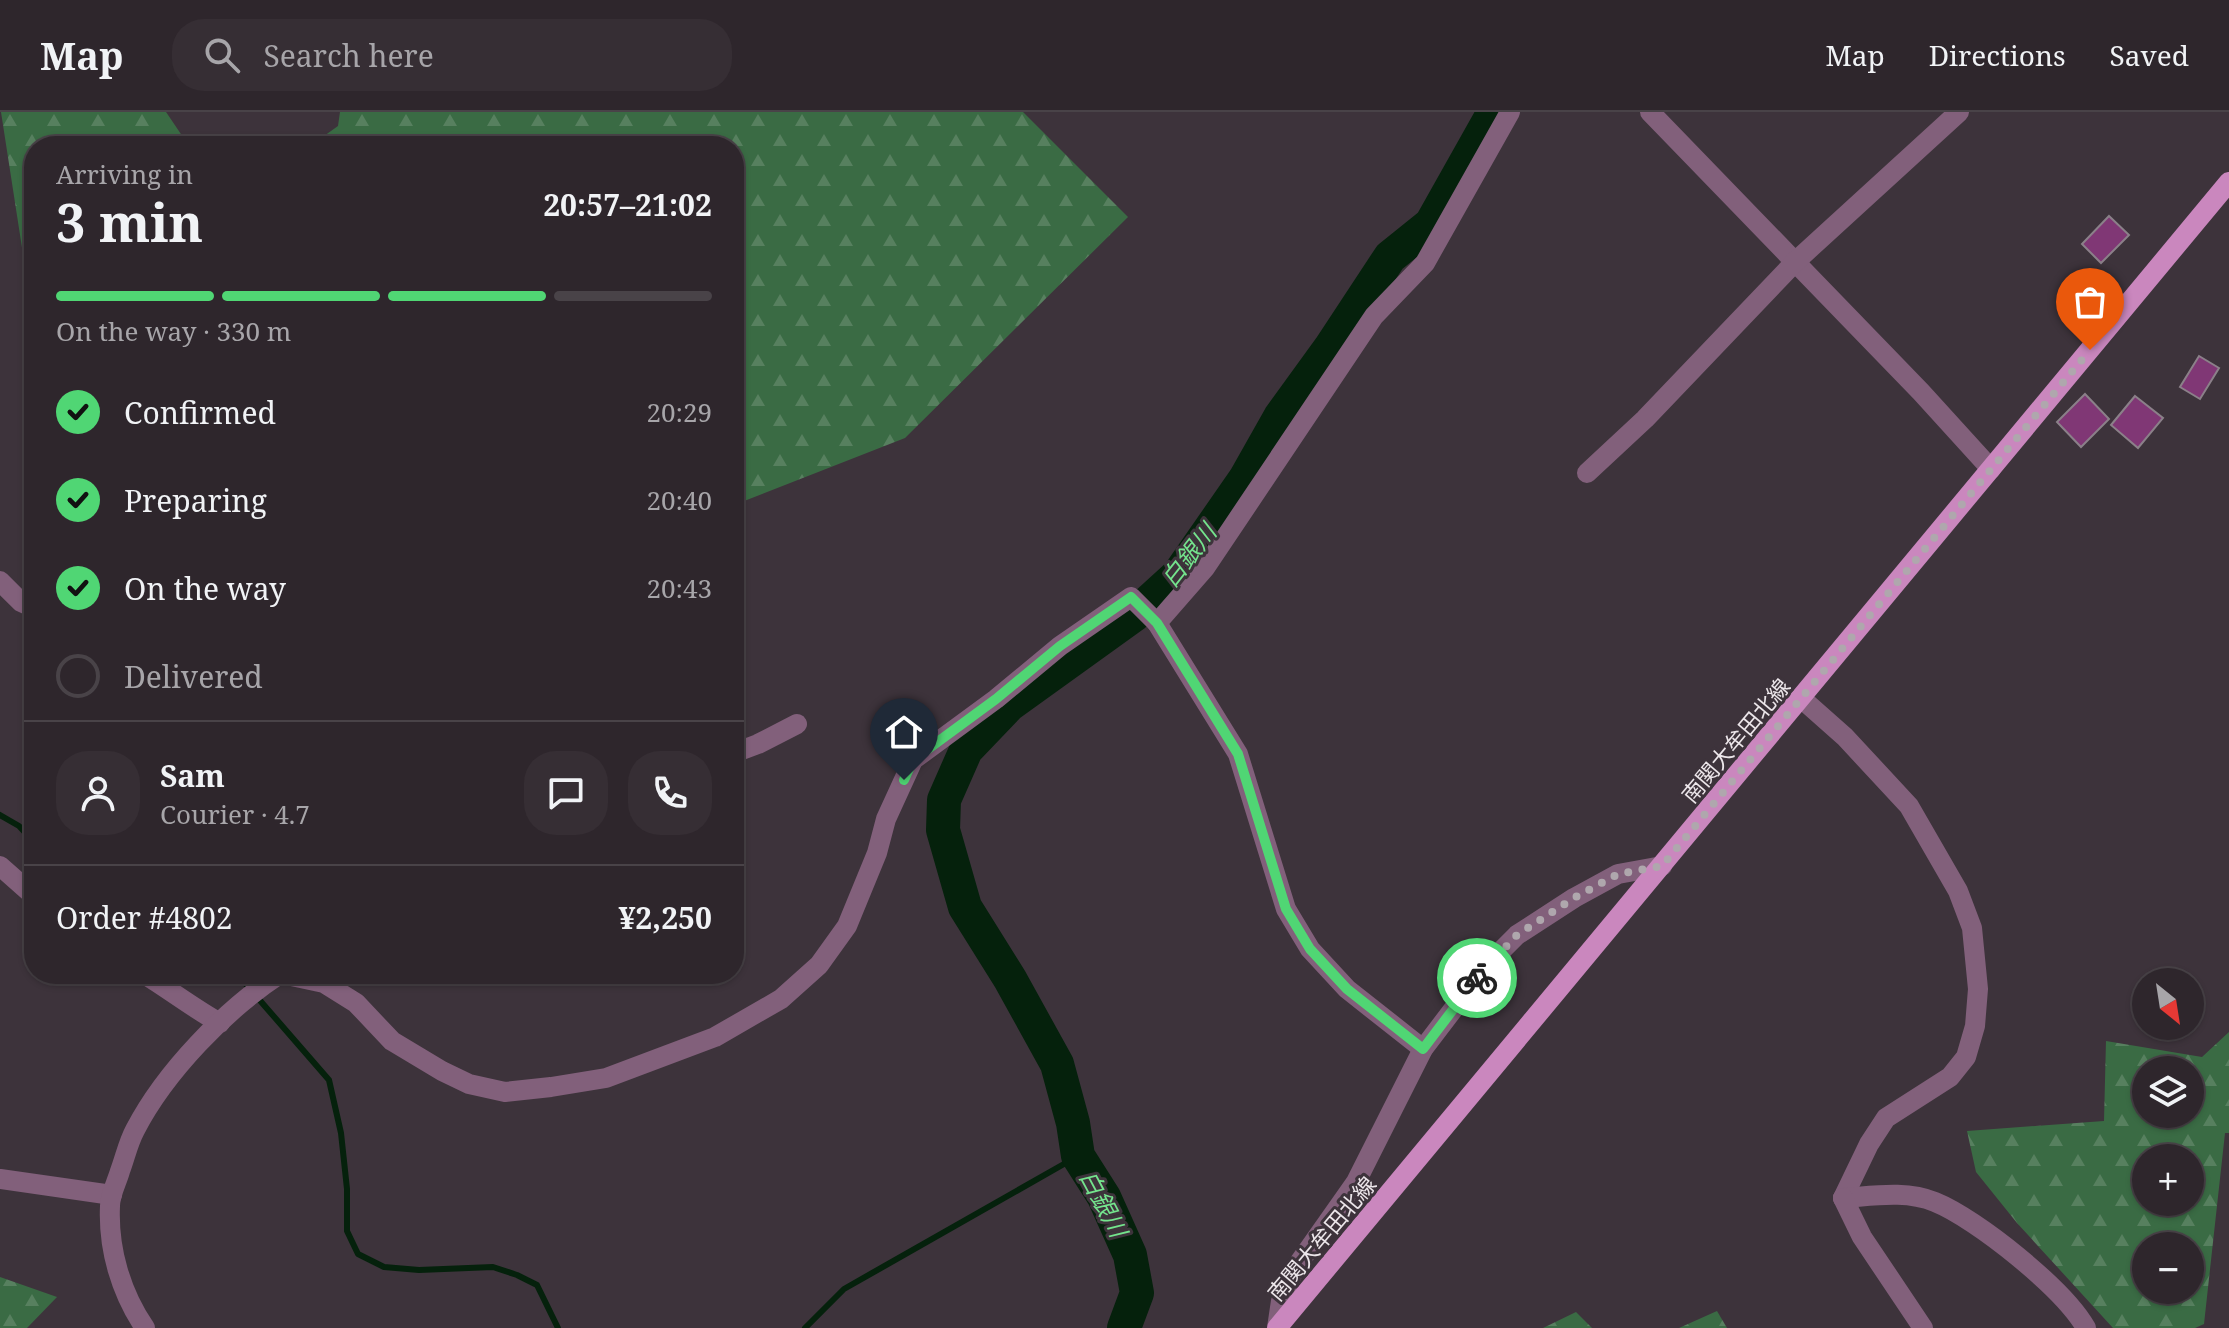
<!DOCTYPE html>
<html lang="en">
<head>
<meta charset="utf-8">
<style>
  :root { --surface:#2e262c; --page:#362e34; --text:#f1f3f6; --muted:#a7a5a9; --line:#494348; --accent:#50d674 }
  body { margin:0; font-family:"Noto Serif","Noto Sans JP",serif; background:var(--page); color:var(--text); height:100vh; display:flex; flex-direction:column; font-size:30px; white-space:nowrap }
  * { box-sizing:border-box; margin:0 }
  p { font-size:26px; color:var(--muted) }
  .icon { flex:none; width:44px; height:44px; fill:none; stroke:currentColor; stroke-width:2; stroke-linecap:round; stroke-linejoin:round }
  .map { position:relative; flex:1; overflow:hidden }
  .sheet { position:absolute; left:24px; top:24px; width:720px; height:848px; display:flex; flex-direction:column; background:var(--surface); border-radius:32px; box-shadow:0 2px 6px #0004,0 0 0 2px var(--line) }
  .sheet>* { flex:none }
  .needle { width:52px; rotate:150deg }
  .controls { position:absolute; left:2132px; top:856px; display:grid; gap:16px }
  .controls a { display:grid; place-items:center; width:72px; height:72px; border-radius:50%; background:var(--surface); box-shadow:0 2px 6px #0004,0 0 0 2px var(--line); font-size:40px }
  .pin { position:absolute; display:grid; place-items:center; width:68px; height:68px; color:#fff; margin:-82px -34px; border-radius:50% 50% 50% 0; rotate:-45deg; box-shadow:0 0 8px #0007 }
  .pin .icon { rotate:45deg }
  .courier { position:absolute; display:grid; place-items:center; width:80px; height:80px; margin:-40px; border:6px solid #50d674; border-radius:50%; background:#fff; color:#222; box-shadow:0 2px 10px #0007 }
  .summary em { font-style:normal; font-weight:700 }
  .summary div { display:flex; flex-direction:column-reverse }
  .summary { display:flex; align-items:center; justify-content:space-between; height:136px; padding:0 32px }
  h1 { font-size:52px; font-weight:700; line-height:60px }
  .bar { display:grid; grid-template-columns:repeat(4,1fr); gap:12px 8px; align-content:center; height:96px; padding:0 32px }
  .bar i { height:10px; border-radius:6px; background:var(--line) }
  .bar .selected { background:var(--accent) }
  .bar p { grid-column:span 4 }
  .line { display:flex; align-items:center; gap:20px; padding:0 32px; border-top:2px solid var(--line) }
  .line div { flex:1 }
  .round { display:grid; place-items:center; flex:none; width:84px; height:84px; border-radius:32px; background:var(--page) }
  ol { padding:0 32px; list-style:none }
  li { display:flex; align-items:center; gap:24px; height:88px }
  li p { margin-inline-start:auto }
  li .icon { padding:8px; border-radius:50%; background:var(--accent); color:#111; stroke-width:4 }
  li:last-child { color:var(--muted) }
  li i { width:44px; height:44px; border:4px solid var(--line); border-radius:50% }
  header { display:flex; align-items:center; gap:48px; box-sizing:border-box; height:112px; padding:0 40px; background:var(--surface); border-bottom:2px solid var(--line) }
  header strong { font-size:38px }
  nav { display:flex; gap:44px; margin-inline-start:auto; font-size:28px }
  .search { width:560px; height:72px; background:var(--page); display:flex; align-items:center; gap:20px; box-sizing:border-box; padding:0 28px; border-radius:32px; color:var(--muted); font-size:30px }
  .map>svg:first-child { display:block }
  .forest { fill:url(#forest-firs); fill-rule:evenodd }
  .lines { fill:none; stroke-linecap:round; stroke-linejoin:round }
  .stream { stroke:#05210c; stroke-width:6 }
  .river { stroke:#05210c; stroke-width:34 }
  .building { fill:#803775; stroke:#8b8089; stroke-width:2 }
  .minor { stroke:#82607b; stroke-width:20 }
  .primary { stroke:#ca87be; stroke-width:20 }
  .done { stroke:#afa7ad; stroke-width:8; stroke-dasharray:0 14.4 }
  .route { stroke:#50d674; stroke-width:10 }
  .labels { text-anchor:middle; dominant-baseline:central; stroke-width:6; stroke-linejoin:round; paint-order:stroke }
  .street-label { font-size:22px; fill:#ece6ea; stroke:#3d333b }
  .water-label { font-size:24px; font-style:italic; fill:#74e48d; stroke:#3d333b }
</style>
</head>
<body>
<header>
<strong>Map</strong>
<div class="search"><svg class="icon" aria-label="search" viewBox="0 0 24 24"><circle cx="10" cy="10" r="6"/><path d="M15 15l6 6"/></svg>Search here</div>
<nav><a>Map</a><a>Directions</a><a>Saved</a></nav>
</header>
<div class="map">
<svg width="2229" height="1216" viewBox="0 0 2229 1216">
  <defs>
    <pattern id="forest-firs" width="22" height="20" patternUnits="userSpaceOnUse" patternTransform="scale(2)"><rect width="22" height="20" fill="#3a6b44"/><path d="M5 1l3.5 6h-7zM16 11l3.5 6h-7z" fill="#57805f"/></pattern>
  </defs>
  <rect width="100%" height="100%" fill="#3d333b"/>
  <!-- forest -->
  <g class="forest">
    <path d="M1,0H166L189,34H34V174L27,168Z"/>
    <path d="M340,0H1023L1128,105L905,326L734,393V34H310L338,14Z"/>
    <path d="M2229,920V1021H2225L2204,1212L2195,1216H2113L2017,1111L1976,1060L1967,1019L2104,1009L2106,929L2202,945ZM2146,958H2190V1002H2146ZM2190,1046V1090H2146V1046ZM2190,1134V1178H2146V1134Z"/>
    <path d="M0,1165L57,1185L27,1216H0Z"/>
    <path d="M1717,1199L1727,1216H1679Z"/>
    <path d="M1576,1200L1592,1216H1543Z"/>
  </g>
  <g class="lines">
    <!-- stream -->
    <g class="stream">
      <path d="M0,703L19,714L34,730"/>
      <path d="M237,862L329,968L341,1021L347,1077V1119L358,1142L384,1155L419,1158L493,1155L517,1163L537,1173L558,1216"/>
      <path d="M805,1216L844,1177L1078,1044"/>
    </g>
    <!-- river -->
    <path class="river" d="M1124,1216L1137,1181L1130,1143L1104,1085L1078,1044L1073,1011L1057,952L1010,867L965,795L943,718L944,688L966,638L1009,593L1134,503L1179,462L1245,367L1280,305L1330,236L1390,145L1431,112L1494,0"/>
  </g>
  <!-- building -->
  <g class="building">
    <path d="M2109,104L2129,123L2101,151L2082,132Z"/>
    <path d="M2199,244L2219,256L2200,287L2180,275Z"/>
    <path d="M2085,282L2109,307L2081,335L2057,310Z"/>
    <path d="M2135,284L2163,306L2138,336L2111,313Z"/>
  </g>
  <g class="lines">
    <!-- minor -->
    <g class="minor">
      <path d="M1650,0L1921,280L1991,357"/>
      <path d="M1587,361L1645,307L1795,150L1959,0"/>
      <path d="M0,469L21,490L34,496"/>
      <path d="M1157,511L1238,642L1286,797L1310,837L1347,877L1423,937"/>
      <path d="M1801,586L1845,625L1909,694L1958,779L1972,816L1978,877L1975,914L1966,945L1950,965L1886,1006L1869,1032L1843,1086"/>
      <path d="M734,641L758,632L797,612"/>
      <path d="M0,754L34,784"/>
      <path d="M144,862C170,878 193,896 220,911"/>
      <path d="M282,862L324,871L356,891L392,929L442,959L469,972L505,980L551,975L606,966L715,925L781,887L819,853L847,814L877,741L886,707L913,648L996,587L1060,534L1131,485L1157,511L1205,456L1374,204L1425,151L1510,0"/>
      <path d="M0,1067L112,1083"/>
      <path d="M1843,1086C1873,1084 1906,1078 1935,1090C1977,1107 2064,1177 2086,1216"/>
      <path d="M1843,1086L1862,1125L1923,1216"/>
      <path d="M145,1216C121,1181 108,1137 110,1094C110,1082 117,1070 120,1059C125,1046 128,1031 135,1018C165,960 225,898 280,862"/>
      <path d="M1277,1216L1281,1189L1294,1158L1356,1070L1423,937L1487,853L1517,823L1574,786L1618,762L1662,754"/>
    </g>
    <!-- primary -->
    <path class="primary" d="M1277,1216L2229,70"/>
  </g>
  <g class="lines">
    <!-- done -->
    <path class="done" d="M1477,866L1517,823L1574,786L1618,762L1662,754L2090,238"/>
    <!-- route -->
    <path class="route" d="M904,668L913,648L996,587L1060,534L1131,485L1157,511L1238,642L1286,797L1310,837L1347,877L1423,937L1477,866"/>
  </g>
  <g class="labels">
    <!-- street labels -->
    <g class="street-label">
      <text transform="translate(1735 628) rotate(-50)">南関大牟田北線</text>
      <text transform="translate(1321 1126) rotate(-50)">南関大牟田北線</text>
    </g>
    <!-- water labels -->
    <g class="water-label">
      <text transform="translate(1188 443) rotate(-52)">白銀川</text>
      <text transform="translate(1104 1091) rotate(62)">白銀川</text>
    </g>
  </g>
</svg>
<div class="controls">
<a><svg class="needle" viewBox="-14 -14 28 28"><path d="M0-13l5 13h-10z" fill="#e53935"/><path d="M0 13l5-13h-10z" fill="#a7a5a9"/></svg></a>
<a><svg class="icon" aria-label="layers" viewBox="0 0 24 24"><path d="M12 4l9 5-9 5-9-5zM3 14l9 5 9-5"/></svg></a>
<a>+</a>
<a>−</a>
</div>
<div class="pin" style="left:2090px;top:238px;background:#ea580c"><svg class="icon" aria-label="bag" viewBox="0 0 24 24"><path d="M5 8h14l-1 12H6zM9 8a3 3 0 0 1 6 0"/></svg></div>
<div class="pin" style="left:904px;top:668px;background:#1f2937"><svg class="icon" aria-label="home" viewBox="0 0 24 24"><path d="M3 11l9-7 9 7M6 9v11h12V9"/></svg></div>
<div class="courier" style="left:1477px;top:866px"><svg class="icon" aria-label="bike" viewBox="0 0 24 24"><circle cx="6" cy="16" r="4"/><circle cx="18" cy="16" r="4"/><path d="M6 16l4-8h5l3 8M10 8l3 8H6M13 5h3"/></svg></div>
<section class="sheet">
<div class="summary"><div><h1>3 min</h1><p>Arriving in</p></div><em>20:57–21:02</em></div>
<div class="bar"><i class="selected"></i><i class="selected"></i><i class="selected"></i><i></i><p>On the way · 330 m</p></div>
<ol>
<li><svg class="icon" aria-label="check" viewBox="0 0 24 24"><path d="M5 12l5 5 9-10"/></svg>Confirmed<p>20:29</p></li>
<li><svg class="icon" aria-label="check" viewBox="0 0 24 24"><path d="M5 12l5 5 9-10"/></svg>Preparing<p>20:40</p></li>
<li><svg class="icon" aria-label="check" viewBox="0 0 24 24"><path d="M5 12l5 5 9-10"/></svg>On the way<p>20:43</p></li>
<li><i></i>Delivered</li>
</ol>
<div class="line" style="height:144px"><a class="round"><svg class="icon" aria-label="person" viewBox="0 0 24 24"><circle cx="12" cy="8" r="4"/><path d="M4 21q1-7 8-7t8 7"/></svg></a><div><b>Sam</b><p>Courier · 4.7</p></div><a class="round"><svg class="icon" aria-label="chat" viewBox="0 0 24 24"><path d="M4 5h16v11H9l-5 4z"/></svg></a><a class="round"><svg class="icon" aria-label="phone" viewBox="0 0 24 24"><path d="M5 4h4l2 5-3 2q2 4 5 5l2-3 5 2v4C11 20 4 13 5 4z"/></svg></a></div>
<div class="line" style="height:104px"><div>Order #4802</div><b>¥2,250</b></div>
</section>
</div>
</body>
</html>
